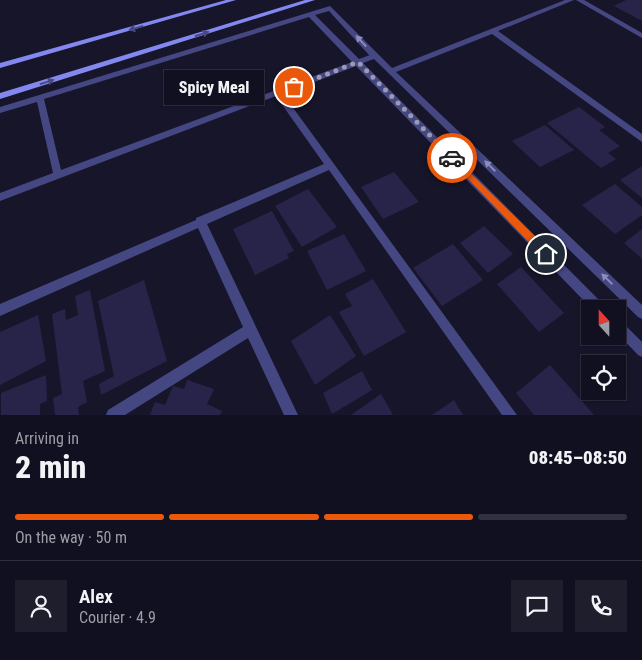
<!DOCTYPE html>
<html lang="en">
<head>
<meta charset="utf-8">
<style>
  :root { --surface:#111020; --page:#1e1e2d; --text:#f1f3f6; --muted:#9c9da5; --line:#30303e; --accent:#ea580c }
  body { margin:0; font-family:"Roboto Condensed",sans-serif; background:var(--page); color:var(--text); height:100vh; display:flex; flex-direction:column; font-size:19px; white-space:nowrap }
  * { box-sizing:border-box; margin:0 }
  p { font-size:16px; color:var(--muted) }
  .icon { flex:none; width:28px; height:28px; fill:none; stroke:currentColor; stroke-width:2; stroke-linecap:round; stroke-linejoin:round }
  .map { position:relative; height:415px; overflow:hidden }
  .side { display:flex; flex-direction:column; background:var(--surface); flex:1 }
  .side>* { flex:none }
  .needle { width:32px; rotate:339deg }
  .fabs { position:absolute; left:581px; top:300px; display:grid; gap:10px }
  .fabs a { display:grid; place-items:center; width:45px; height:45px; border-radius:0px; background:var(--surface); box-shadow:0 1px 4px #0004,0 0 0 1px var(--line); font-size:25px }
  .pin { position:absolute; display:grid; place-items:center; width:42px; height:42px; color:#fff; margin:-21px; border:2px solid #fff; border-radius:50%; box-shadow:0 1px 5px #0007 }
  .courier { position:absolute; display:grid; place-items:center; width:50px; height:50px; margin:-25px; border:4px solid #ea580c; border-radius:50%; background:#fff; color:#222; box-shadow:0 1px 6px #0007 }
  .bubble { position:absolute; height:35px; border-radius:0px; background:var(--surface); box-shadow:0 1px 4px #0004,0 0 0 1px var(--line); font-size:16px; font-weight:800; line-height:35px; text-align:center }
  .summary em { font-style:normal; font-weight:800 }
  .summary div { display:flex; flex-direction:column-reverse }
  .summary { display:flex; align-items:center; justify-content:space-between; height:85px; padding:0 15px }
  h1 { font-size:32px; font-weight:800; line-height:38px }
  .bar { display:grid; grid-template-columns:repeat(4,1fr); gap:8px 5px; align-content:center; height:60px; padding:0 15px }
  .bar i { height:6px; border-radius:4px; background:var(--line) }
  .bar .on { background:var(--accent) }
  .bar p { grid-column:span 4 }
  .line { display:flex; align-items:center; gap:12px; padding:0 15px; border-top:1px solid var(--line) }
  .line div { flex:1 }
  .round { display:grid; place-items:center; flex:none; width:52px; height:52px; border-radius:0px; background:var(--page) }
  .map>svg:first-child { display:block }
  .building { fill:#282349 }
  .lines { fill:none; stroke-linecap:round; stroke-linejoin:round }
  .minor { fill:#454783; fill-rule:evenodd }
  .secondary { fill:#8388f0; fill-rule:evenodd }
  .oneway { fill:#484983 }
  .oneway2 { fill:#8c8cb9 }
  .route { fill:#ea580c }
  .done { stroke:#9b9ab2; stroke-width:5; stroke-dasharray:0 9 }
</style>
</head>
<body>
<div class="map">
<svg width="642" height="415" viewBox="0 0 642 415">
  <rect width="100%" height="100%" fill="#17152a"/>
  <!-- building -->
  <g class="building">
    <path d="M626,0H642V21L614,6Z"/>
    <path d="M579,107L605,127L599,130L620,146L608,153L616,159L601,168L547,123Z"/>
    <path d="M545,125L574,150L540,167L512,141Z"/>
    <path d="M642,166V198L620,180Z"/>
    <path d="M394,172L419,202L383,219L361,187Z"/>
    <path d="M615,184L642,207V215L615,234L582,205Z"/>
    <path d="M308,189L337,227L302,247L275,206Z"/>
    <path d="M272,211L294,251L287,254L289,258L255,275L233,229Z"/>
    <path d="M484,226L513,254L488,273L460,243Z"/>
    <path d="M642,229V259L624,243Z"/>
    <path d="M344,234L366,271L327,290L307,251Z"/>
    <path d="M453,244L483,280L442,306L413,268Z"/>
    <path d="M521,267L564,313L539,332L497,284Z"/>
    <path d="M373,279L406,332L364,356L339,312L352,306L345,294Z"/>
    <path d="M144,280L167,361L101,395L99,384L114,376L98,301Z"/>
    <path d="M90,290L105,371L83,381L87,402L78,407L79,415H55L53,398L62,394L52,314L65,309L66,320L78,315L75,296Z"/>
    <path d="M38,315L46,361L0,385V332Z"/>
    <path d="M330,315L356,356L315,385L291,341Z"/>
    <path d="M550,365L594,415H534L516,393Z"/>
    <path d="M362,371L372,390L332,414L323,393Z"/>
    <path d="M46,375L47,401L40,404V415H1V393Z"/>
    <path d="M187,380L214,389L207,404L222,411L220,415H150L155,402L165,405L173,386L184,389Z"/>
    <path d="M381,394L393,415H351Z"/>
    <path d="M454,400L463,415H432Z"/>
  </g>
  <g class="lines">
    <!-- minor -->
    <g class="minor">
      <path d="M565,0H574L498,31L642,134V142L492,34L396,72L642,305V319L638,317L374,59L363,63L604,305L606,309H592L356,66L283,94L517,415H502L329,170L207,224L298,415H284L248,338L125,415H106L108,410L243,327L198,228L0,316V304L196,220V218L324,164L276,96L0,201V193L53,173L37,102L0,113V107L330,6L392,68ZM329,11L369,55H370L359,59L315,15ZM309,17L352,62L61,170L44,99Z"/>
      <path d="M576,0H584L642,33V38Z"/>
      <path d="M618,320L622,322L642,342V357L638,355L618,334Z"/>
    </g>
    <!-- secondary -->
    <g class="secondary">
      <path d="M226,0H236L0,68V63Z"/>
      <path d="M305,0H315L0,99V93Z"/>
    </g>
  </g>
  <!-- one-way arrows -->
  <defs><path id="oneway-solid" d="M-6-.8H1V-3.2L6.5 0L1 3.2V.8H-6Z" transform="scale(1.25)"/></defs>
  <g class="oneway">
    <use href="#oneway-solid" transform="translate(136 28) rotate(164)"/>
    <use href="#oneway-solid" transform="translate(202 34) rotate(-17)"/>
    <use href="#oneway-solid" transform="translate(47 82) rotate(-17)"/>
  </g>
  <g class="oneway2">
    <use href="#oneway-solid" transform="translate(361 41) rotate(-133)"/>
    <use href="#oneway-solid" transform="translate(490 166) rotate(-136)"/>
    <use href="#oneway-solid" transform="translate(607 279) rotate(-136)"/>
  </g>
  <!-- route -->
  <path class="route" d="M452,155L550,251V257H543L450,160V156Z"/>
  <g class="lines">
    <!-- done -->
    <path class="done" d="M294,87L358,62L452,158"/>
  </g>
</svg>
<div class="fabs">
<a><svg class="needle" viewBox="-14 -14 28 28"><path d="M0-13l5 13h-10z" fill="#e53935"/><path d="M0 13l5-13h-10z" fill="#9c9da5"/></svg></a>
<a><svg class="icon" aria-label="locate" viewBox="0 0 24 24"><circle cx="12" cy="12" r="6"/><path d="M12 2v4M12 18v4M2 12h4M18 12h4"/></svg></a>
</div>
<div class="pin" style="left:294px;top:87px;background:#ea580c"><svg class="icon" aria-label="bag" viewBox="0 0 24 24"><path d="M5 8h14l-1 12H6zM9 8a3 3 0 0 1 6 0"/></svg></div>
<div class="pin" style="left:546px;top:254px;background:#1f2937"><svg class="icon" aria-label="home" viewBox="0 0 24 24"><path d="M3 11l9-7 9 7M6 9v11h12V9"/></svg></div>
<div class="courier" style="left:452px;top:158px"><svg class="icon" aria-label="car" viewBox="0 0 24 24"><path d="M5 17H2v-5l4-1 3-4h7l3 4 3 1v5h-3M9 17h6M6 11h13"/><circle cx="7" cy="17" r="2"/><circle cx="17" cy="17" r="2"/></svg></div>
<div class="bubble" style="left:164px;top:70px;width:100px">Spicy Meal</div>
</div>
<section class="side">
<div class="summary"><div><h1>2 min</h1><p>Arriving in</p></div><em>08:45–08:50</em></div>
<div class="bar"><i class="on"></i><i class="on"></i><i class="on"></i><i></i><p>On the way · 50 m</p></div>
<div class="line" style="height:90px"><a class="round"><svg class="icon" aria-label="person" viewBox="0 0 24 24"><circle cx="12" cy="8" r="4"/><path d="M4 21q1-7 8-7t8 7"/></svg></a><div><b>Alex</b><p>Courier · 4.9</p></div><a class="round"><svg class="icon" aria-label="chat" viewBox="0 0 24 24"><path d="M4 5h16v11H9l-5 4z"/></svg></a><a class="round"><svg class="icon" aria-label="phone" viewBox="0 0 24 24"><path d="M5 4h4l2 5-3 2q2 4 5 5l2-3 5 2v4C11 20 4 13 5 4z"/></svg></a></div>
</section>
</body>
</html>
